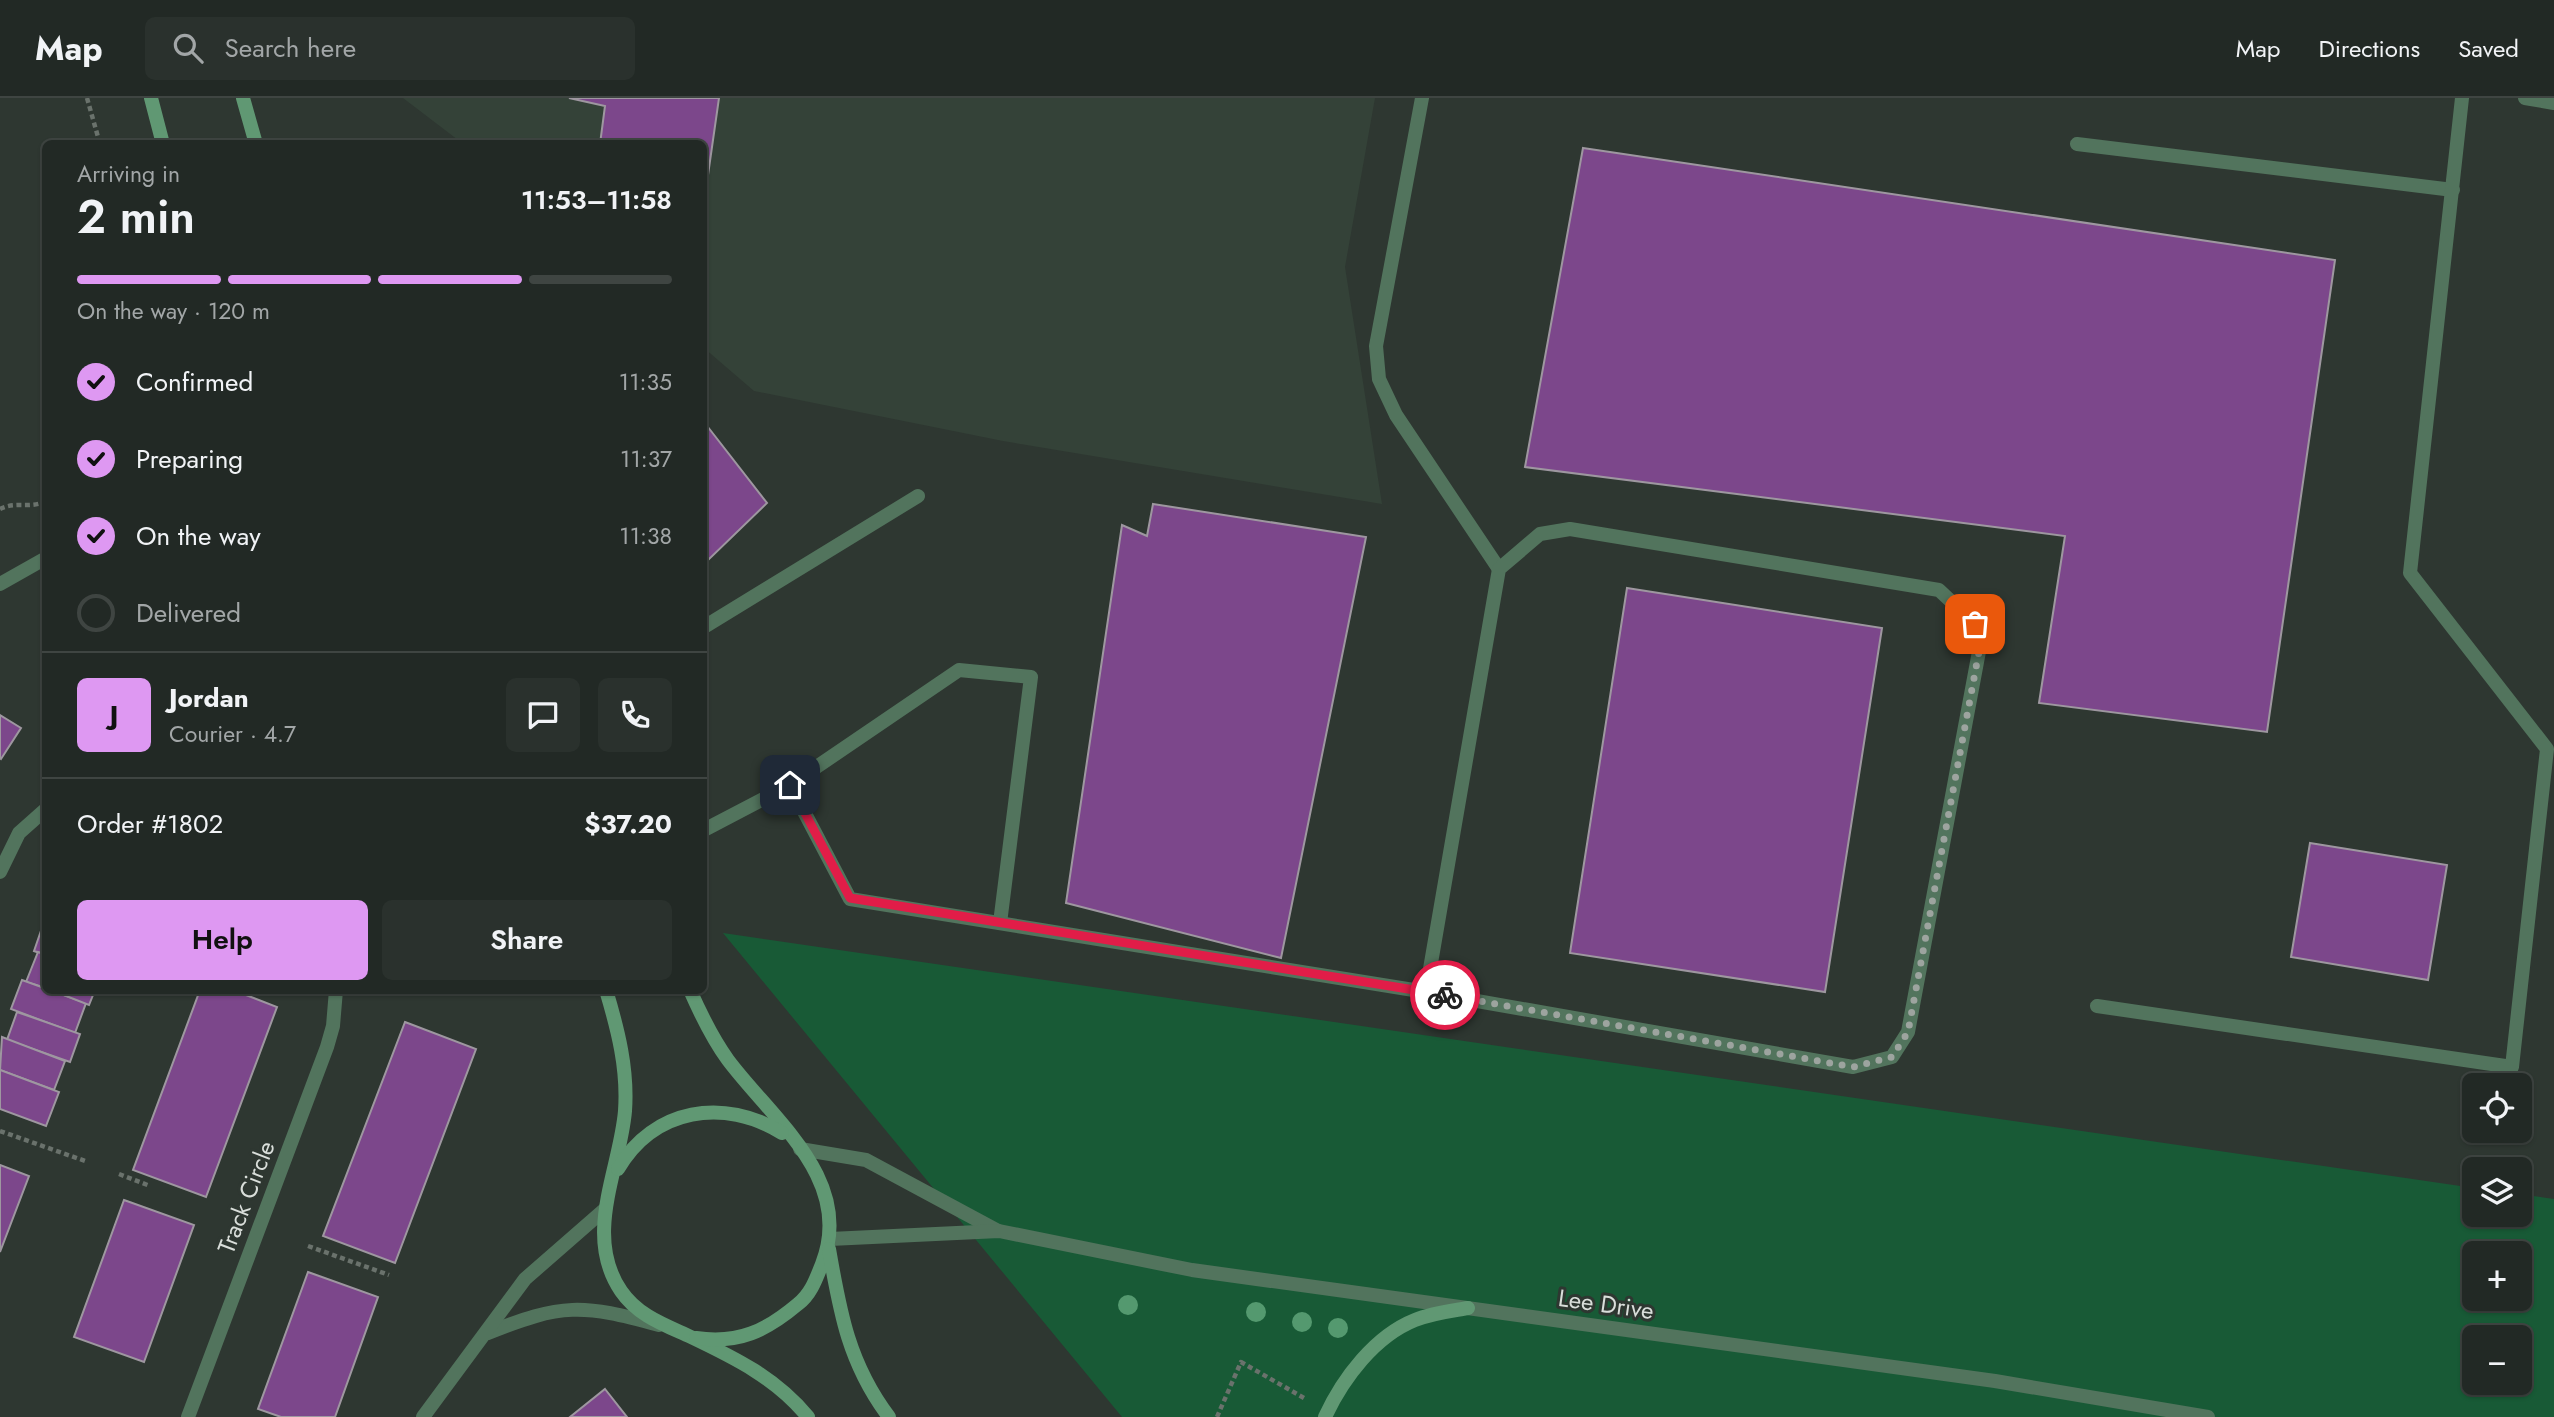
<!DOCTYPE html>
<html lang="en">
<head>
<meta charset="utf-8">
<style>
  :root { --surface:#222925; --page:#2a312d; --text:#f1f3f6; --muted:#a2a6a7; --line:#3f4542; --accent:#de98f2 }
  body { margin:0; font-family:Jost,sans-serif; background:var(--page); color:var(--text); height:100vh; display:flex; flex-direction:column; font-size:26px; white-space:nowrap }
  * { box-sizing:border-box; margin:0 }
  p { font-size:23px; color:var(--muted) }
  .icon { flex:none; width:38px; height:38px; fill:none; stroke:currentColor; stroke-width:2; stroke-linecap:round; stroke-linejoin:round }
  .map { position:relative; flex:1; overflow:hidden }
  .sheet { position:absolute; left:42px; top:42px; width:665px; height:854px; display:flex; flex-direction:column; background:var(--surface); border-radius:10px; box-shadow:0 2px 5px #0004,0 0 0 2px var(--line) }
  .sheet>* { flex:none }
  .tools { position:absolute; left:2462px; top:975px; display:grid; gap:14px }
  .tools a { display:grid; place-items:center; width:70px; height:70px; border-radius:10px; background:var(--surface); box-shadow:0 2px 5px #0004,0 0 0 2px var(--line); font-size:35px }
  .pin { position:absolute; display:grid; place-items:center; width:60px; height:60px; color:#fff; margin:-30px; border-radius:14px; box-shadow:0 4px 10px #0006 }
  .courier { position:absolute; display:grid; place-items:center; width:70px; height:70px; margin:-35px; border:5px solid #e11d48; border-radius:50%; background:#fff; color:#222; box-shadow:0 2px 9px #0007 }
  .summary em { font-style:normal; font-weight:600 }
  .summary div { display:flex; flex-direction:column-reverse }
  .summary { display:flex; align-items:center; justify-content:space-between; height:119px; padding:0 35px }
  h1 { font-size:46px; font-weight:600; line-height:52px }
  .bar { display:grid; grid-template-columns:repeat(4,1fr); gap:10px 7px; align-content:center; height:84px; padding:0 35px }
  .bar i { height:9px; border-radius:5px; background:var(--line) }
  .bar .current { background:var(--accent) }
  .bar p { grid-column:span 4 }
  .line { display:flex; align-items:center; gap:18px; padding:0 35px; border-top:2px solid var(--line) }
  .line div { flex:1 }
  .round { display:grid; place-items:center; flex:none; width:74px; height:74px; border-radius:10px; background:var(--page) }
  ol { padding:0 35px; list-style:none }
  li { display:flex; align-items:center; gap:21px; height:77px }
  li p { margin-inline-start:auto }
  li .icon { padding:7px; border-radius:50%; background:var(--accent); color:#111; stroke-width:4 }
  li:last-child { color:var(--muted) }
  li i { width:38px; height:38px; border:4px solid var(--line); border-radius:50% }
  .primary-button { display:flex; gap:14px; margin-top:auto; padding:14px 35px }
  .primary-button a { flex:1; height:80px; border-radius:10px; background:var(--accent); color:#111; font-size:28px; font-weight:600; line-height:80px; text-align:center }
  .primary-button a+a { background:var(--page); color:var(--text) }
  header { display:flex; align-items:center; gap:42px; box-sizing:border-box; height:98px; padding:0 35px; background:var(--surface); border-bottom:2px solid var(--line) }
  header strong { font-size:33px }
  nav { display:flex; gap:38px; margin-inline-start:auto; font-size:24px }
  .search { width:490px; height:63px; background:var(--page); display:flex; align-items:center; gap:18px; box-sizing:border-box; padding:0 24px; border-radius:10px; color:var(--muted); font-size:26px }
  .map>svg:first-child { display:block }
  .built { fill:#344238 }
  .green { fill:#185a36; fill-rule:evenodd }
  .building { fill:#7c478b; stroke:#9e97a0; stroke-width:2 }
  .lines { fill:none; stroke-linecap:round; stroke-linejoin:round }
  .path { stroke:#6a726c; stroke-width:4.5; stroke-dasharray:5 3.5; stroke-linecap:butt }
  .lane { stroke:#52745d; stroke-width:14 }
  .street { stroke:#52745d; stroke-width:14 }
  .secondary { stroke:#609873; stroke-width:14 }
  .tree { fill:#54996f }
  .done { stroke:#9da49f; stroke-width:7; stroke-dasharray:0 12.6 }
  .route { stroke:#e11d48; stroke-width:9 }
  .labels { text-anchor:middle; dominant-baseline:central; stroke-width:6; stroke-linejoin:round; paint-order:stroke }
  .street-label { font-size:24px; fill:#d9deda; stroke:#2e3731 }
</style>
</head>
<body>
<header>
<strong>Map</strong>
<div class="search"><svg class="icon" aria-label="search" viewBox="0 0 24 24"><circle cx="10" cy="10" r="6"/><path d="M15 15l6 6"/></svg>Search here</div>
<nav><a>Map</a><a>Directions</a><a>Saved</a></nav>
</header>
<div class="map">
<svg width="2554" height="1319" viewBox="0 0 2554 1319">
  <rect width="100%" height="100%" fill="#2e3731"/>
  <!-- built -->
  <path class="built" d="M403,0H1375L1345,169L1382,406L1003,343L754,293L704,250V46L462,45Z"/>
  <!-- green -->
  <path class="green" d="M723,835L2474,1090V1116H2520V1096L2554,1101V1319H1122ZM2474,1155H2520V1200H2474ZM2474,1239H2520V1284H2474Z"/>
  <!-- building -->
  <g class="building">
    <path d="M569,0H719L704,105V46H600L605,8Z"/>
    <path d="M1583,50L2335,162L2267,634L2039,605L2065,438L1525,369Z"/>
    <path d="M704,324L767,405L704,466Z"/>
    <path d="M1153,406L1366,439L1281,860L1066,805L1122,427L1147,438Z"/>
    <path d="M1627,490L1882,530L1825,894L1570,855Z"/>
    <path d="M0,617L21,630L1,661L0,660Z"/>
    <path d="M2310,745L2447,767L2428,882L2291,859Z"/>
    <path d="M44,824H46V857L34,853Z"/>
    <path d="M38,854L46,857V890L26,884Z"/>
    <path d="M22,882L86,905L75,935L11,911Z"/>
    <path d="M51,892H95L89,907Z"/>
    <path d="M200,892H233L277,909L206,1099L133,1072Z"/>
    <path d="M17,914L80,936L70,964L7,942Z"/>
    <path d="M405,924L476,951L395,1165L323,1138Z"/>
    <path d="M2,939L65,963L54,992L0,972Z"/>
    <path d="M0,972L59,994L46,1028L0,1011Z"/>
    <path d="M0,1067L29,1078L0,1154Z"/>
    <path d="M124,1102L194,1127L144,1264L74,1239Z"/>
    <path d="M308,1174L378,1199L335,1319H281L258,1311Z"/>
    <path d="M605,1291L627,1319H570Z"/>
  </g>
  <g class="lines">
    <!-- path -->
    <g class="path">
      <path d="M87,0L100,46"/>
      <path d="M0,411C15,403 31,411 46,403"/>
      <path d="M0,1033L88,1064"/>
      <path d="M119,1076L150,1088"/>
      <path d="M308,1148L389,1177"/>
      <path d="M1217,1319L1241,1264L1304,1300"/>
    </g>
    <!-- lane -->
    <g class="lane">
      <path d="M1422,0L1376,248L1379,281L1396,317L1499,471"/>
      <path d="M2077,46L2453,92"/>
      <path d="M704,529L918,398"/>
      <path d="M790,687L959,572L1031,579L1000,825"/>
      <path d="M704,732L790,687L850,801L1426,894L1499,471L1540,436L1570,431L1939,492L1975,526L1980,548L1908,934L1892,959L1853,969L1426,894"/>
      <path d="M2097,908L2512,969L2547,651L2410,475L2462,0"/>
    </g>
    <!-- street -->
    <g class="street">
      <path d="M2525,0L2554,5"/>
      <path d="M0,486L46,460"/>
      <path d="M0,774L19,735L46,711"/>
      <path d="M800,1051L866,1062L998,1133"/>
      <path d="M830,1141L999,1133L1192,1172L1995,1283L2208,1319"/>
      <path d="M488,1235C562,1205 582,1206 659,1227"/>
      <path d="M188,1319L327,949L333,928L336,892"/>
      <path d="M423,1319L525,1181L604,1112"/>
    </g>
    <!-- secondary -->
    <g class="secondary">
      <path d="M151,0L163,46"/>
      <path d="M243,0L256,46"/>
      <path d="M606,892C618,932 628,971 625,1013C620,1072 583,1137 621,1193C638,1218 665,1227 691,1239C735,1260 776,1280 808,1319"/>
      <path d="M690,892C701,917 712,940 728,962C773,1022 855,1082 822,1166C816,1181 811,1196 798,1206C766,1233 739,1246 696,1240"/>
      <path d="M618,1071C654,1010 724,999 782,1035"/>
      <path d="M829,1151C840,1215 849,1266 889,1319"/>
      <path d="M1325,1319C1343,1280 1375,1238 1415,1222C1432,1215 1451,1213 1468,1210"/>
    </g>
  </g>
  <!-- trees -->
  <g class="tree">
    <circle cx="1128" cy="1207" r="10"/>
    <circle cx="1256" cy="1214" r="10"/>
    <circle cx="1302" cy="1224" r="10"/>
    <circle cx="1338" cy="1230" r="10"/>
  </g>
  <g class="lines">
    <!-- done -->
    <path class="done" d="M1445,897L1853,969L1892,959L1908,934L1980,548L1975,526"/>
    <!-- route -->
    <path class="route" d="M790,687L850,800L1445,897"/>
  </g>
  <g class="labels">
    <!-- street labels -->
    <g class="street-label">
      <text transform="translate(246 1099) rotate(-69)">Track Circle</text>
      <text transform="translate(1606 1206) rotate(8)">Lee Drive</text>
    </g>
  </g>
</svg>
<div class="tools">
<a><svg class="icon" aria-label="locate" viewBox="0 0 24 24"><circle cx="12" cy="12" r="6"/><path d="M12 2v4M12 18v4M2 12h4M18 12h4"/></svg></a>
<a><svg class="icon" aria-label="layers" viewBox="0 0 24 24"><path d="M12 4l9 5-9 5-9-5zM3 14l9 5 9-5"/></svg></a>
<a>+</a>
<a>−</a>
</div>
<div class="pin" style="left:1975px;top:526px;background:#ea580c"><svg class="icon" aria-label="bag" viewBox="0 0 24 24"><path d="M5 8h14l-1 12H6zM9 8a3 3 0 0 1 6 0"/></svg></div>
<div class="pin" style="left:790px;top:687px;background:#1f2937"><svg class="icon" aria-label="home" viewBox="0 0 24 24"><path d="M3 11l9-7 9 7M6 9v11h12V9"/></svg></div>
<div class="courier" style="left:1445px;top:897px"><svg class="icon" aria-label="bike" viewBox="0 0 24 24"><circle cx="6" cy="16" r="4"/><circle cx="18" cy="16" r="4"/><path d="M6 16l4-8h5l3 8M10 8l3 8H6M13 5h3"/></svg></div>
<section class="sheet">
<div class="summary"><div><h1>2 min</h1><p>Arriving in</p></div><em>11:53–11:58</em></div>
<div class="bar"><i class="current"></i><i class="current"></i><i class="current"></i><i></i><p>On the way · 120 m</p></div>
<ol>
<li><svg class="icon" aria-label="check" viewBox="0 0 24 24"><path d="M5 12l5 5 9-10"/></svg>Confirmed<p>11:35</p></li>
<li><svg class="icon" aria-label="check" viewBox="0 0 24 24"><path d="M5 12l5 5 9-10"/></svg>Preparing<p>11:37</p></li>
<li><svg class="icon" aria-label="check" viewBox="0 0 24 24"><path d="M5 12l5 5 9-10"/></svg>On the way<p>11:38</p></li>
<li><i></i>Delivered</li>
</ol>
<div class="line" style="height:126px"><b class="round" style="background:var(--accent);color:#111">J</b><div><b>Jordan</b><p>Courier · 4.7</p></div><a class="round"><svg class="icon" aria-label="chat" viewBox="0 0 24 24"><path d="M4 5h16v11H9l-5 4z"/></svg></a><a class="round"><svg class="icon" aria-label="phone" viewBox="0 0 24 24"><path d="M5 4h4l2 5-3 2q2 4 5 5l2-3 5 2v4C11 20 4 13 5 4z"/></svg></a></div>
<div class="line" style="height:91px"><div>Order #1802</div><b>$37.20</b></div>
<div class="primary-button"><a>Help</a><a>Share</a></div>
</section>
</div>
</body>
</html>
